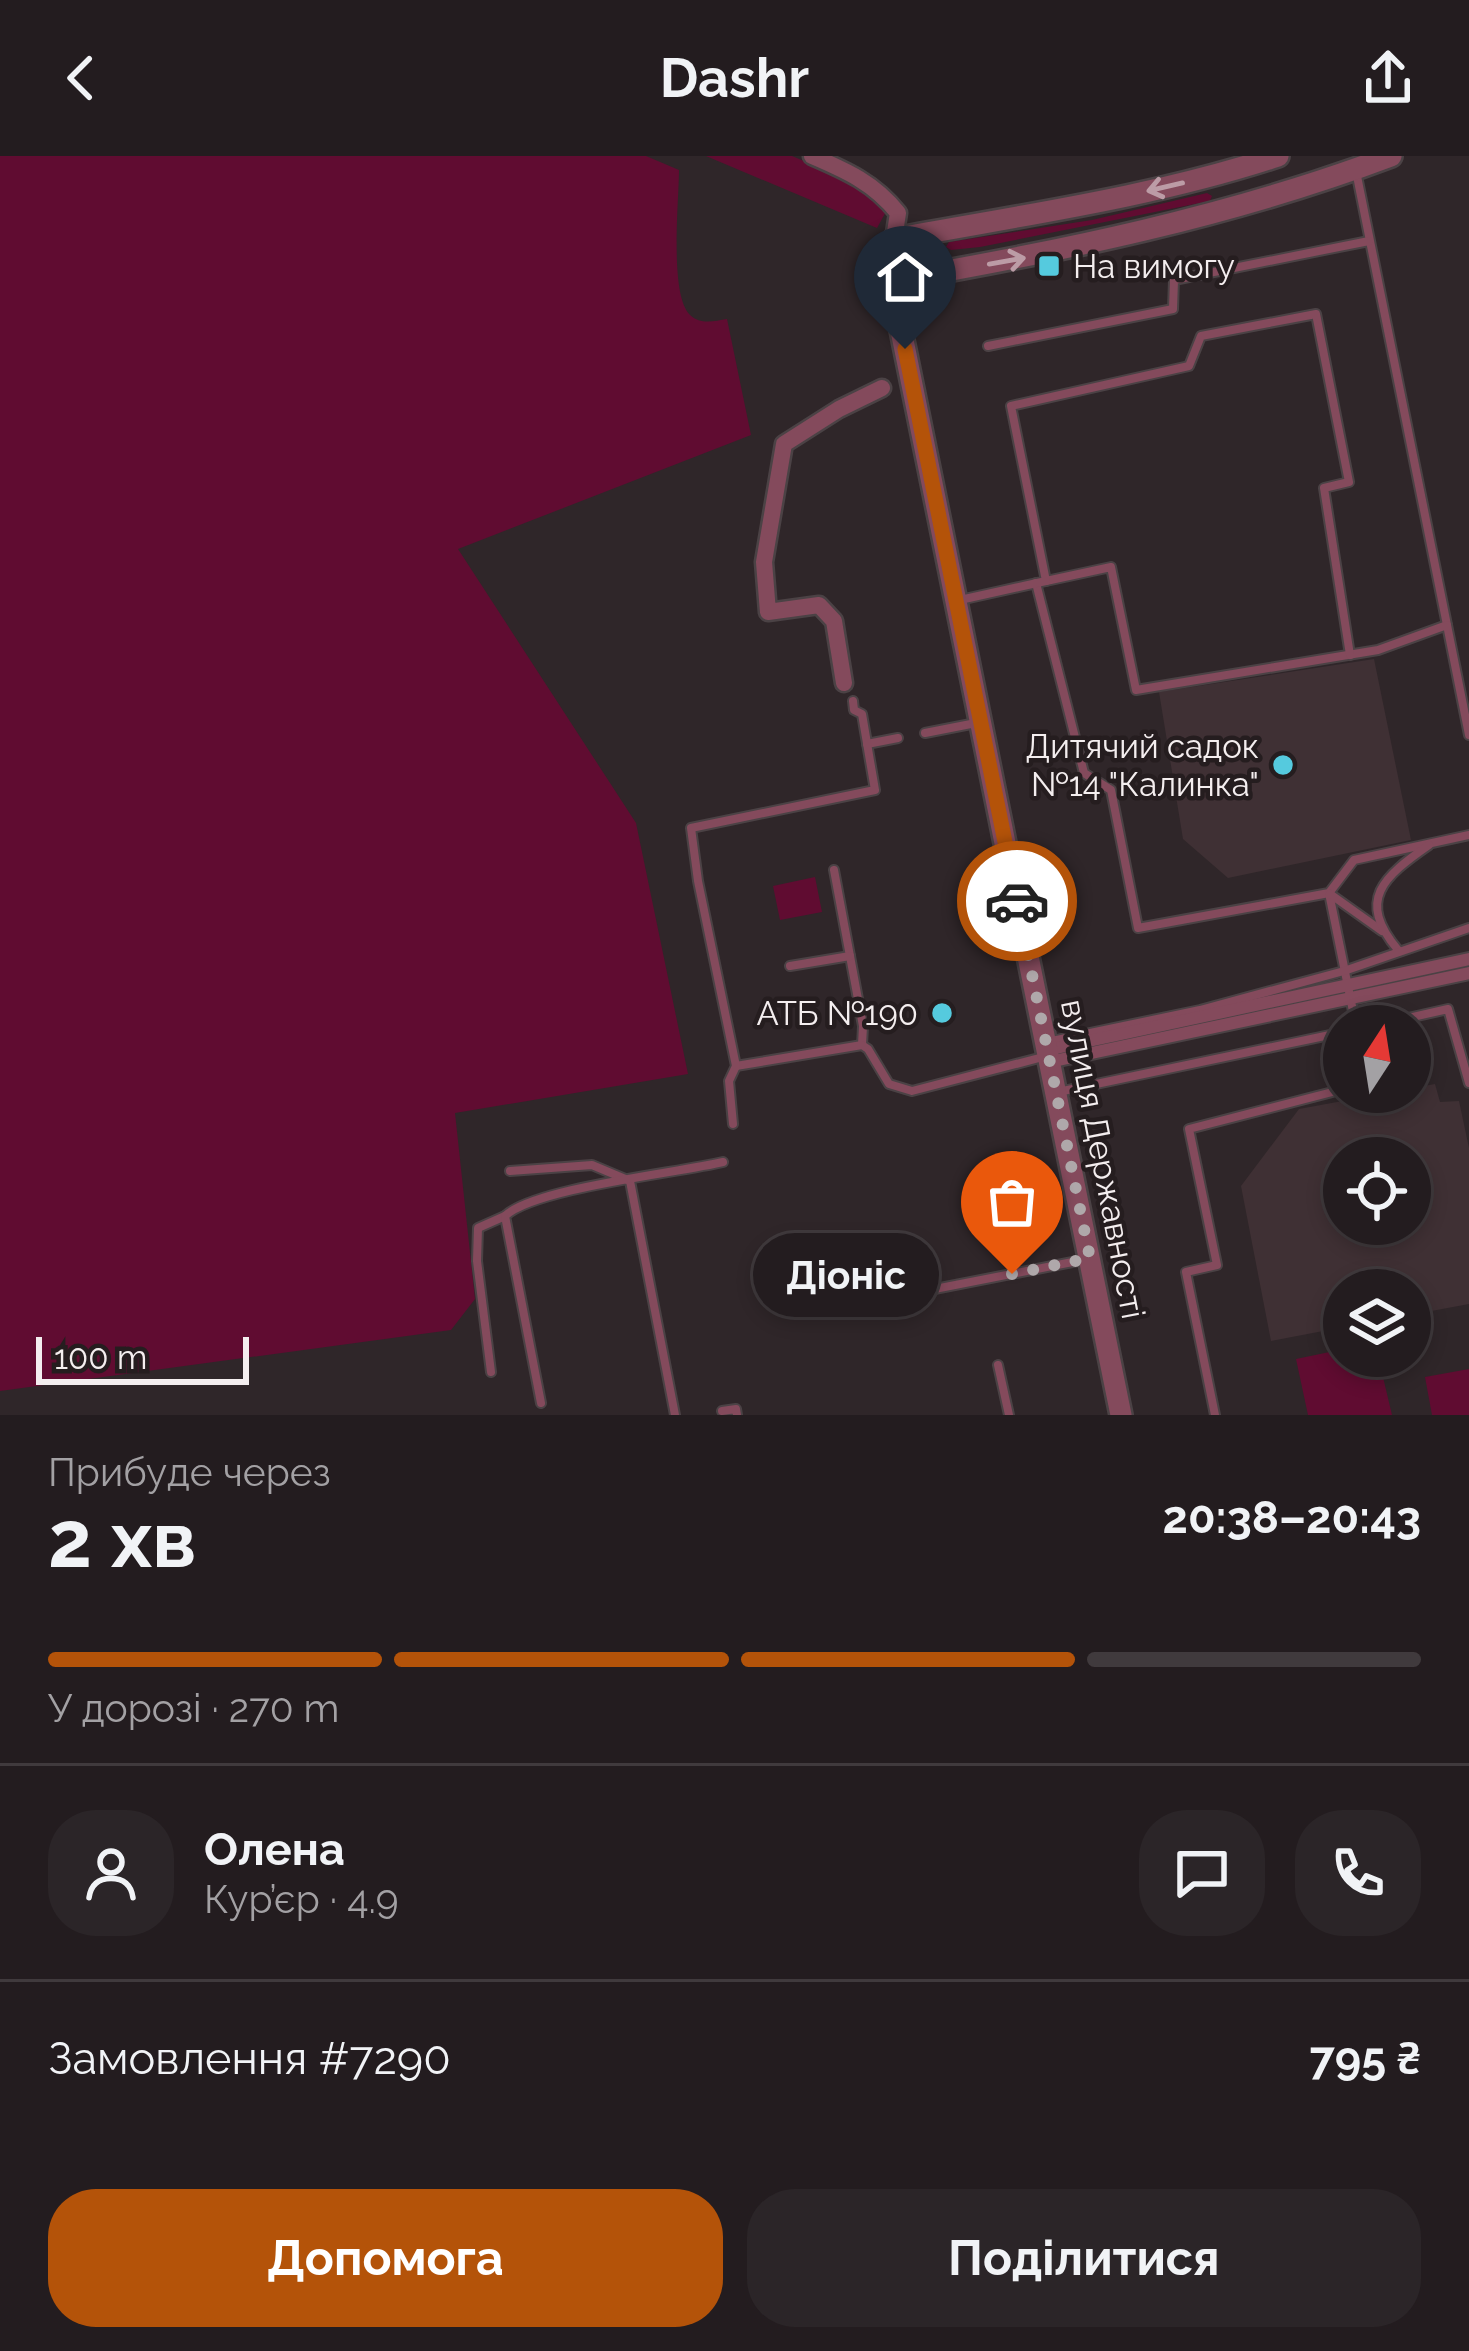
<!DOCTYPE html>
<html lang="uk">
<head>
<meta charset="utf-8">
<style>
  :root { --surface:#231c1f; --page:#2b2528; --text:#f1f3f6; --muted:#a3a1a4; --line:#403a3d; --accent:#b45309 }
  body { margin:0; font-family:Raleway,sans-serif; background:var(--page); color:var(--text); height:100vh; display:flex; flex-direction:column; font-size:45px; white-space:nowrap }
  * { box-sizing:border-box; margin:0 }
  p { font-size:39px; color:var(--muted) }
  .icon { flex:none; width:66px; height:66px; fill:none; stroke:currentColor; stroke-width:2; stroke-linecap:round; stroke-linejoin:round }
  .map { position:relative; height:1259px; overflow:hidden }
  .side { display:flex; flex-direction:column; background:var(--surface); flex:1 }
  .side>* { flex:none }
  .needle { width:78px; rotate:12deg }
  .controls { position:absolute; left:1323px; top:849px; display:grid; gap:24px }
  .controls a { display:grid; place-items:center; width:108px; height:108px; border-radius:50%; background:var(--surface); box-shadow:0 6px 18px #0003,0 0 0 3px var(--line); font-size:60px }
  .scale { position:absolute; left:36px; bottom:30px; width:213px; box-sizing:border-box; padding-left:12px; border:6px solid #f4eeef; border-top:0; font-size:33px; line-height:42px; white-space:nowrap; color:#f4eeef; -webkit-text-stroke:9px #251d1f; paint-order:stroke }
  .pin { position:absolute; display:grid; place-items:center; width:102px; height:102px; color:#fff; margin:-123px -51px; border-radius:50% 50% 50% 0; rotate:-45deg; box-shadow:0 0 12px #0007 }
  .pin .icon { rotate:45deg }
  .courier { position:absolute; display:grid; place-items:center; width:120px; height:120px; margin:-60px; border:9px solid #b45309; border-radius:50%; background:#fff; color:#222; box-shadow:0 3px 15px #0007 }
  .bubble { position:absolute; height:84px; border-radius:42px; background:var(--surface); box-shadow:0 6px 18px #0003,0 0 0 3px var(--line); font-size:39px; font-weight:700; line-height:84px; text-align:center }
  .overview em { font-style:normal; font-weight:700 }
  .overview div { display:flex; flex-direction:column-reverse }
  .overview { display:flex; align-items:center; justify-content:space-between; height:204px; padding:0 48px }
  h1 { font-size:78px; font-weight:700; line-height:90px }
  .bar { display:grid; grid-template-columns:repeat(4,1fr); gap:18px 12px; align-content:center; height:144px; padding:0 48px }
  .bar i { height:15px; border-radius:9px; background:var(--line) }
  .bar .selected { background:var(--accent) }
  .bar p { grid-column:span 4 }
  .line { display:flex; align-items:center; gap:30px; padding:0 48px; border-top:3px solid var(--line) }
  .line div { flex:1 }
  .round { display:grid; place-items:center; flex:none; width:126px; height:126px; border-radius:48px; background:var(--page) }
  .cta { display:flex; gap:24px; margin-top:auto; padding:24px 48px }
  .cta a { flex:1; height:138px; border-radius:48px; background:var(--accent); color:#fff; font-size:48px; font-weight:700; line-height:138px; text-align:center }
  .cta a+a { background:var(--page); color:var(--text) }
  header { display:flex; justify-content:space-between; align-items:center; height:156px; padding:0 48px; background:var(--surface); font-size:54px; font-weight:700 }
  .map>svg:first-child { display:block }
  .built { fill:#3f3034; fill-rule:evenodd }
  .green { fill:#600c31 }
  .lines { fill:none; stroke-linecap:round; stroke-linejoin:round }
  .service-casing { stroke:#4b4245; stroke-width:12 }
  .pedestrian-casing { stroke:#4b4245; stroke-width:16 }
  .minor-casing { stroke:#4b4245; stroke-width:21 }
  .tertiary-casing { stroke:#4b4245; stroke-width:26 }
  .service { stroke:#844a5c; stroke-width:8 }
  .pedestrian { stroke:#844a5c; stroke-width:12 }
  .minor { stroke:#844a5c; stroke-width:16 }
  .tertiary { stroke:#844a5c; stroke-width:21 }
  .oneway { stroke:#bc9ca6 }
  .done { stroke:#afa8aa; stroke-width:12; stroke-dasharray:0 21.6 }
  .route { stroke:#b45309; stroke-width:15 }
  .poi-dot { fill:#55cade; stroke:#251d1f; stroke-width:4.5 }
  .labels { text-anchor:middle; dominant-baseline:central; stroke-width:9; stroke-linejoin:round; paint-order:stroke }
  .poi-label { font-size:33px; fill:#f4eeef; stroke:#251d1f; text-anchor:end }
  .street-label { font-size:33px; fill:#f4eeef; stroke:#251d1f }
</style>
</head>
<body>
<header><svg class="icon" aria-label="back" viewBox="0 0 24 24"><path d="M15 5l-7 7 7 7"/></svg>Dashr<svg class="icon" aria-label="share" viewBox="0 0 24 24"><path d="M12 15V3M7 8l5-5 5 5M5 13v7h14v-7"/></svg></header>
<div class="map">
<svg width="1469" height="1259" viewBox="0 0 1469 1259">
  <rect width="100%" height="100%" fill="#2f2629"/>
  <!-- built -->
  <g class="built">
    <path d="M1374,503L1411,684L1228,722L1183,683L1159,536Z"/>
    <path d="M1435,928L1440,946L1459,945L1469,992V1148L1410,1159V1134H1344V1171L1271,1185L1241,1030L1299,953ZM1344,1002H1410V1068H1344Z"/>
  </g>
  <!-- green -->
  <g class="green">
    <path d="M0,0H646L679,14C679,45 669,138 690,159C701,169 714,165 727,163L751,279L458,393L636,667L688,918L455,957L475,1143L451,1174L0,1235Z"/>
    <path d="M706,0H792L893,43L877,72Z"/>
    <path d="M1207,37L1212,40L1210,45L980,91L951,94L946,91L949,86L1092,64Z"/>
    <path d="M815,721L822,756L780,764L773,730Z"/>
    <path d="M1344,1193V1200H1378L1392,1259H1308L1296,1203Z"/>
    <path d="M1469,1213V1259H1432L1425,1221Z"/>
  </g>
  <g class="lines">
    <defs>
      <g id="service">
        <path d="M1356,15L1447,469"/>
        <path d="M988,190L1173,153L1174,124L1369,85"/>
        <path d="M1046,425L1111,411L1136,534L1378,494L1447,469L1469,579"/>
        <path d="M1036,427L1084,617L1111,634L1138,772L1329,737L1354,704L1469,679"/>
        <path d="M960,444L1046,425L1011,250L1189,210L1201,180L1316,158L1349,326L1324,332L1350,499"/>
        <path d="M925,577L976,567"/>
        <path d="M867,588L898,582"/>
        <path d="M834,714L863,870L862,889"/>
        <path d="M1329,737L1356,870"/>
        <path d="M1330,738L1382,775"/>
        <path d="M1398,794C1356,744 1383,721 1429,689"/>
        <path d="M790,810L850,800"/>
        <path d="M1373,870L1448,853L1469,927"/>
        <path d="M1047,886L1200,854L1344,815L1469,772"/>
        <path d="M736,910L862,889L868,893L889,928L912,935L1043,901"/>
        <path d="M1058,936L1344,876"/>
        <path d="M733,968L729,925L736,910L698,725L691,672L875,634L862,558L854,554L853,545"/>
        <path d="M510,1015L592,1009L630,1025L675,1259"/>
        <path d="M848,1150L1088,1103"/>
        <path d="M998,1209L1009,1259"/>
        <path d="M491,1216L477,1105L478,1072L505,1060"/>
        <path d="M541,1247L505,1060C534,1032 677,1017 723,1006"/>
        <path d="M722,1255L736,1253L737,1259"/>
        <path d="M1215,1259L1186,1116L1217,1109L1189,973L1344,933"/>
      </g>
      <g id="pedestrian">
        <path d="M1047,894L1469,803"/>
        <path d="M1049,906L1469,817"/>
      </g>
      <g id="minor">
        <path d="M812,0C847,15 874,27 898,57L894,83"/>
        <path d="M844,527L834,465L819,449L768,456L764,406L784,288L839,253L882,232"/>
      </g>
      <g id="tertiary">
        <path d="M891,125C1062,95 1229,61 1391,0"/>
        <path d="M1121,1259L891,125L894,83C1023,59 1154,41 1278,0"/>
      </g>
    </defs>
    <!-- service casing -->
    <use href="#service" class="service-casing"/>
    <!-- pedestrian casing -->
    <use href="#pedestrian" class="pedestrian-casing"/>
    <!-- minor casing -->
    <use href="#minor" class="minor-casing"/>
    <!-- tertiary casing -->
    <use href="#tertiary" class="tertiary-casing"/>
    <!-- service -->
    <use href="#service" class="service"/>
    <!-- pedestrian -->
    <use href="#pedestrian" class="pedestrian"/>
    <!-- minor -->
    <use href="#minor" class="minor"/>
    <!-- tertiary -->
    <use href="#tertiary" class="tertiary"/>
  </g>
  <!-- one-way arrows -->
  <defs><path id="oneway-shaft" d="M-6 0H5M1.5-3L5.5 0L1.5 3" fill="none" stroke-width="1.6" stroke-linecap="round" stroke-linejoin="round" transform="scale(3)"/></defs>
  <g class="oneway">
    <use href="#oneway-shaft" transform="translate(1165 31) rotate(167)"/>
    <use href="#oneway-shaft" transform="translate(1007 105) rotate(-10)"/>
  </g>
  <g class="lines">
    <!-- done -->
    <path class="done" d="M1012,1118L1090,1102L1017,745"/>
    <!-- route -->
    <path class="route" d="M905,193L1017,745"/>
  </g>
  <!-- markers -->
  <g class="poi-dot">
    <rect x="1037" y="98" width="24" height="24" rx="6"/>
    <circle cx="1283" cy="609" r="12"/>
    <circle cx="942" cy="857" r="12"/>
  </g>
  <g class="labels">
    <!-- poi labels -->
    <g class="poi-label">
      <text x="1073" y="110" text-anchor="start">На вимогу</text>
      <text x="1259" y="590">Дитячий садок<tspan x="1259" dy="38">№14 "Калинка"</tspan></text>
      <text x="918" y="857">АТБ №190</text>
    </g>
    <!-- street labels -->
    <g class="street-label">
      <text transform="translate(1103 1003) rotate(79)">вулиця Державності</text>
    </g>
  </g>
</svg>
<div class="controls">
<a><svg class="needle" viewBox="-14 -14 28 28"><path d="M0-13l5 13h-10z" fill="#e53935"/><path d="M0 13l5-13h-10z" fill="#a3a1a4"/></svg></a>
<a><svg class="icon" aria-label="locate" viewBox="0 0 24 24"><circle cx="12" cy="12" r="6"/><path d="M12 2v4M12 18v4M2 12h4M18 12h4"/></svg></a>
<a><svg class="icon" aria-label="layers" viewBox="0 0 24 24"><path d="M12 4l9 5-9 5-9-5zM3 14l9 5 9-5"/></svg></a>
</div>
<div class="scale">100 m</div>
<div class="pin" style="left:1012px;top:1118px;background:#ea580c"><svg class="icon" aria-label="bag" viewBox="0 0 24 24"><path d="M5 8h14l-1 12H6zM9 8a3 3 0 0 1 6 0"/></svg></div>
<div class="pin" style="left:905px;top:193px;background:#1f2937"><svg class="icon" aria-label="home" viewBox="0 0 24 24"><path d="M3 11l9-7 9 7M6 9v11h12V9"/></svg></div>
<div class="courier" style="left:1017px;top:745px"><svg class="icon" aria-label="car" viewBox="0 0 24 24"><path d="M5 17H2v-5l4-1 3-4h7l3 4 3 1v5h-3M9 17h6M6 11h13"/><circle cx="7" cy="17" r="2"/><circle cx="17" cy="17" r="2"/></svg></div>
<div class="bubble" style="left:753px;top:1077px;width:186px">Діоніс</div>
</div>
<section class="side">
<div class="overview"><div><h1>2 хв</h1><p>Прибуде через</p></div><em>20:38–20:43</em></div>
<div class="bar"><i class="selected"></i><i class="selected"></i><i class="selected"></i><i></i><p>У дорозі · 270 m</p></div>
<div class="line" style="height:216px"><a class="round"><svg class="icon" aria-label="person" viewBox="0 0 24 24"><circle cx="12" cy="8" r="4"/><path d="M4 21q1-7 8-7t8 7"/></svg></a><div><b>Олена</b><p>Кур’єр · 4.9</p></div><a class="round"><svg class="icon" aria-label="chat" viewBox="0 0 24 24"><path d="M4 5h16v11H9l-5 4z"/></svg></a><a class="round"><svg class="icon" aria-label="phone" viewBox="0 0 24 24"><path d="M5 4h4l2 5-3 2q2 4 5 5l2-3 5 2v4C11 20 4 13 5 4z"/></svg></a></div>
<div class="line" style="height:156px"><div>Замовлення #7290</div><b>795 ₴</b></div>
<div class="cta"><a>Допомога</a><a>Поділитися</a></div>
</section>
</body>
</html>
